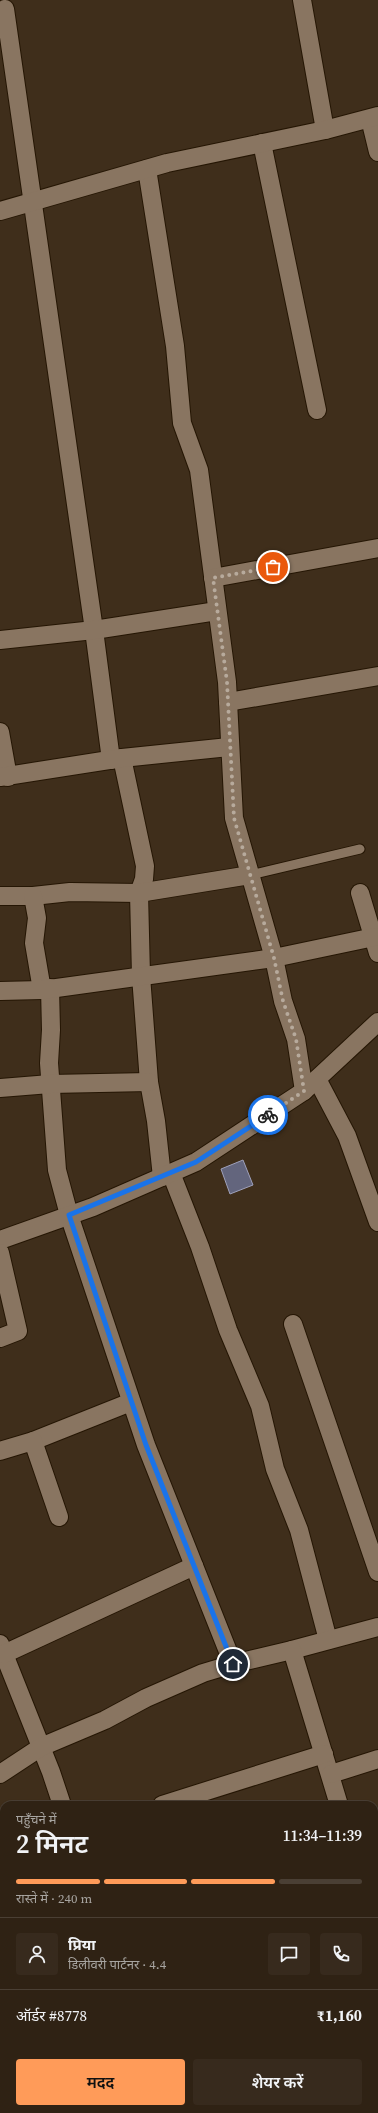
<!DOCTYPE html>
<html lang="hi">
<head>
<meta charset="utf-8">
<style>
  :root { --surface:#2f2214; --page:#372a1d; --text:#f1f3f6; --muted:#a7a4a0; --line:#4a3f34; --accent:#ff9b59 }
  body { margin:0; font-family:"Source Serif 4","Noto Sans Devanagari",serif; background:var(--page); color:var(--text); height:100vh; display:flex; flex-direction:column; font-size:15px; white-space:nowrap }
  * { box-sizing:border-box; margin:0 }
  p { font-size:13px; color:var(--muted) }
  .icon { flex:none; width:22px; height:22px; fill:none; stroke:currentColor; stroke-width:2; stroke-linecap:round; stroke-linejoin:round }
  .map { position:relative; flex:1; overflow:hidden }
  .side { position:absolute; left:0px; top:1801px; width:378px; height:312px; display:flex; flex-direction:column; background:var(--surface); border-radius:12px 12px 0 0; box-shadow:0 1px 3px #0004,0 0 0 1px var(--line) }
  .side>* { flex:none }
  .pin { position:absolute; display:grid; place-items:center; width:34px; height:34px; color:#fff; margin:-17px; border:2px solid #fff; border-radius:50%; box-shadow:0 1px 4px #0007 }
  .courier { position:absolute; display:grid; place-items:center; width:40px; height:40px; margin:-20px; border:3px solid #1a73e8; border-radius:50%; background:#fff; color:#222; box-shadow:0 1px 5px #0007 }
  .head em { font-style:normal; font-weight:600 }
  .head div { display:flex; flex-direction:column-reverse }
  .head { display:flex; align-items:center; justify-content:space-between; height:68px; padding:0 16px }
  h1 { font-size:26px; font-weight:600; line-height:30px }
  .bar { display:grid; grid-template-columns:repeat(4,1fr); gap:6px 4px; align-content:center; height:48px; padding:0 16px }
  .bar i { height:5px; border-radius:3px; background:var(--line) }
  .bar .selected { background:var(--accent) }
  .bar p { grid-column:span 4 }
  .line { display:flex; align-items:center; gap:10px; padding:0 16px; border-top:1px solid var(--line) }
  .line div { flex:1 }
  .round { display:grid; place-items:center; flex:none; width:42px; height:42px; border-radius:4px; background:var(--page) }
  .action { display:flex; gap:8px; margin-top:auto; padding:8px 16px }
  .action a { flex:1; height:46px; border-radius:4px; background:var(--accent); color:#111; font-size:16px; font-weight:600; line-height:46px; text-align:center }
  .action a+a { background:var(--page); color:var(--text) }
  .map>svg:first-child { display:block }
  .building { fill:#63657d; stroke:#9fa1bb }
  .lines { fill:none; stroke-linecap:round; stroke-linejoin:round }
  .lane-casing { stroke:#251604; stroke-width:11 }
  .street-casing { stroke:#251604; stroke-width:20 }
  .lane { stroke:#897561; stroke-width:9 }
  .street { stroke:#897561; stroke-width:18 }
  .done { stroke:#b7aa9c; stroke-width:4; stroke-dasharray:0 7.2 }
  .route { stroke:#1a73e8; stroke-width:5 }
</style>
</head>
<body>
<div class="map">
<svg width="378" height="2113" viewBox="0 0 378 2113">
  <rect width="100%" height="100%" fill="#3f2e1b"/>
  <!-- building -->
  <path class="building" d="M243,1160L253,1185L230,1194L221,1169Z"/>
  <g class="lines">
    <defs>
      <path id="lane" d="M250,875L360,849"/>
      <g id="street">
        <path d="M302,0L325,130"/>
        <path d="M5,9L94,630L111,760"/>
        <path d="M370,119L378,152"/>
        <path d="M262,143L317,410"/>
        <path d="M147,169L175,346L182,423L199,470L227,682L234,818L274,958L283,1001L296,1039L304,1091"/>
        <path d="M0,211L167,163L325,130L378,116"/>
        <path d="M213,578L378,548"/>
        <path d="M0,640L94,630L217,611"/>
        <path d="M228,702L378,676"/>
        <path d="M0,732L8,777"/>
        <path d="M122,758L145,866L144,879L139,893L141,976L149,1082L156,1121L162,1177"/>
        <path d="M0,777L122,758L229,747"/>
        <path d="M360,893L378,953"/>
        <path d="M0,896H33L70,892L139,893L250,875"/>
        <path d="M33,896L37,918L34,943L42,990"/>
        <path d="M50,988L51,1030L49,1063L57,1170L69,1215L146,1445L233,1664"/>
        <path d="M0,991L42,990L274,958L374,937"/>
        <path d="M317,1079L347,1136L378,1222"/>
        <path d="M0,1088L50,1084L149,1082"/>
        <path d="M171,1173L200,1247L228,1330L260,1406L275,1469L299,1530L328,1640"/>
        <path d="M0,1240L93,1207L196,1162L304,1091L378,1022"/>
        <path d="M0,1253L18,1331L0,1338"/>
        <path d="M293,1324L378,1572"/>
        <path d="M33,1441L131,1402"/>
        <path d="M0,1451L33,1441L59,1517"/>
        <path d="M0,1644L51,1772L62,1805"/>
        <path d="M292,1650L378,1627"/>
        <path d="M4,1654L194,1566"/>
        <path d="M0,1774L41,1747L105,1720L146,1698L203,1673L233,1664L292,1650L339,1805"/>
        <path d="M331,1774L378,1759"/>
        <path d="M162,1805L324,1754"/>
        <path d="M374,1892L378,1891"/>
        <path d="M0,2024L4,2023"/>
        <path d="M374,2036L378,2050"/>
        <path d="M374,2093L378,2092"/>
        <path d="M173,2109L175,2113"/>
        <path d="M311,2113L323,2109"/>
      </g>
    </defs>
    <!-- lane casing -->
    <use href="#lane" class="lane-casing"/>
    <!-- street casing -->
    <use href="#street" class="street-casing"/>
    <!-- lane -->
    <use href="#lane" class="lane"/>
    <!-- street -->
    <use href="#street" class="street"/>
  </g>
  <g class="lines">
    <!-- done -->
    <path class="done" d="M268,1115L304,1091L296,1039L283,1001L274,958L234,818L227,682L213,578L273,567"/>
    <!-- route -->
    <path class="route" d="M233,1664L146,1445L69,1215L196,1162L268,1115"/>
  </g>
</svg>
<div class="pin" style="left:273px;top:567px;background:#ea580c"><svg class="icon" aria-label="bag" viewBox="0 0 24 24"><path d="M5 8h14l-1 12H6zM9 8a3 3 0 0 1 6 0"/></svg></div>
<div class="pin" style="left:233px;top:1664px;background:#1f2937"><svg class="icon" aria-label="home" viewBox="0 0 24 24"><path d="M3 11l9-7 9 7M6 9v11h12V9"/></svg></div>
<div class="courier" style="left:268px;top:1115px"><svg class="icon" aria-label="bike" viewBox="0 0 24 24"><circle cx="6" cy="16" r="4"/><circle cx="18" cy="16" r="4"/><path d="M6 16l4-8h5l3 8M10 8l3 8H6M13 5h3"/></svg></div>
<section class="side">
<div class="head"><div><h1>2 मिनट</h1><p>पहुँचने में</p></div><em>11:34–11:39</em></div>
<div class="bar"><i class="selected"></i><i class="selected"></i><i class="selected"></i><i></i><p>रास्ते में · 240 m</p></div>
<div class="line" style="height:72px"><a class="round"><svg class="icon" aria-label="person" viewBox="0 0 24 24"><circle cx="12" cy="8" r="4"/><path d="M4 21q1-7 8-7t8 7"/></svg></a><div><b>प्रिया</b><p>डिलीवरी पार्टनर · 4.4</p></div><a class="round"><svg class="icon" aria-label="chat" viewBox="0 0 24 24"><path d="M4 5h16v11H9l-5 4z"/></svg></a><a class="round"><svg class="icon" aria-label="phone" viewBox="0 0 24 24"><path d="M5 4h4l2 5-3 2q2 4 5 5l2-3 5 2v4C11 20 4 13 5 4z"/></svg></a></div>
<div class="line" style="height:52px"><div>ऑर्डर #8778</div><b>₹1,160</b></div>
<div class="action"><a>मदद</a><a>शेयर करें</a></div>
</section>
</div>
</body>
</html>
